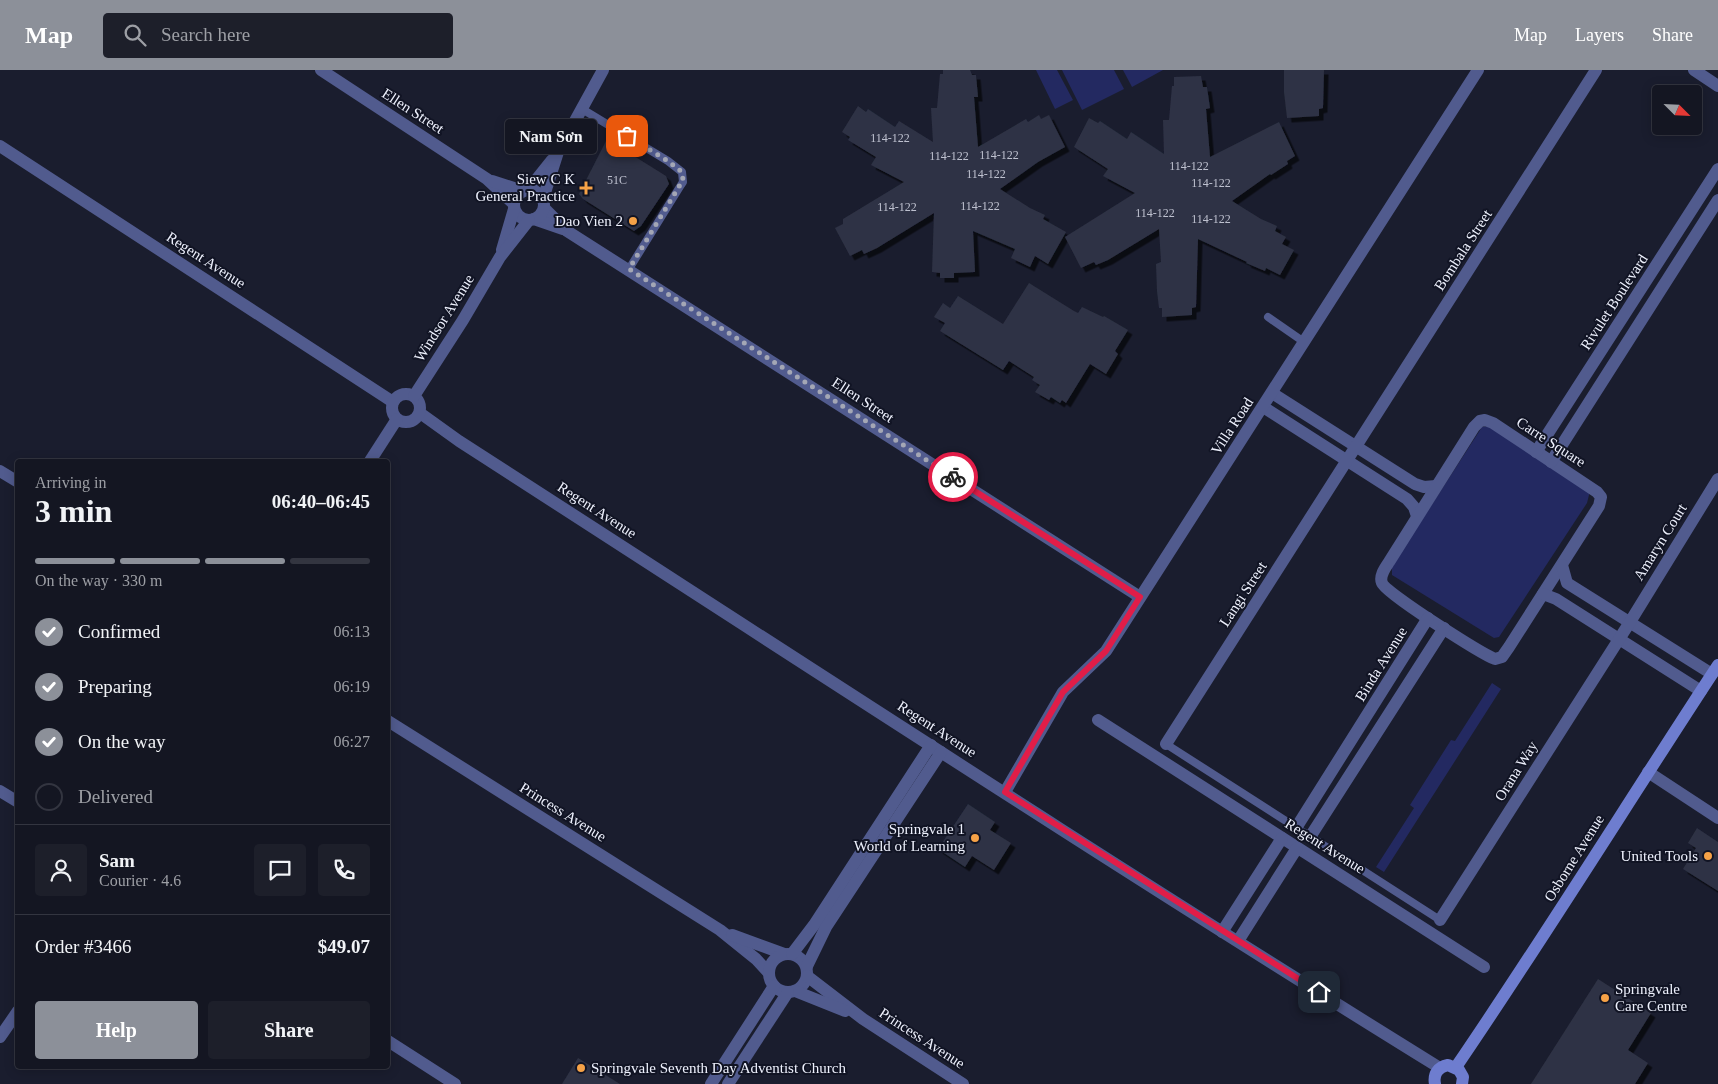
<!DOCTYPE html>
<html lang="en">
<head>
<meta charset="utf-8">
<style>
  :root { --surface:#141622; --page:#1d1f2a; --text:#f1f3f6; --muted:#9d9fa5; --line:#333540; --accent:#8c9099 }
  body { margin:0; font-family:Georgia,serif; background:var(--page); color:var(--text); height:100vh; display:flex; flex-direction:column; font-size:19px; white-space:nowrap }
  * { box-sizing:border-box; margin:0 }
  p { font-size:16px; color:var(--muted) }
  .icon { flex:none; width:28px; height:28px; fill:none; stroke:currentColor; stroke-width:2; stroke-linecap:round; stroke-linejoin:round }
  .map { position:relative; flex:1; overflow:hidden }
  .drawer { position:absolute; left:15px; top:389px; width:375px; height:610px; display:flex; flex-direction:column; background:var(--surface); border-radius:5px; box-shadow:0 2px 12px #0003,0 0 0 1px var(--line) }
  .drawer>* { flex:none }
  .needle { width:32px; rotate:114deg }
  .buttons { position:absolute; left:1652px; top:15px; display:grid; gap:10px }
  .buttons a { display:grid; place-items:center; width:50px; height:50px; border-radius:5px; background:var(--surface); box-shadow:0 2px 12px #0003,0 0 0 1px var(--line); font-size:25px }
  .pin { position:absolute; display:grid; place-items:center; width:42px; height:42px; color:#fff; margin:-21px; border-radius:10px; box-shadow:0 2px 8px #0006 }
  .courier { position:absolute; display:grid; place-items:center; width:50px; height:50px; margin:-25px; border:4px solid #e11d48; border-radius:50%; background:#fff; color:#222; box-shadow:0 1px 6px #0007 }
  .bubble { position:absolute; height:35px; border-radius:5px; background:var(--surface); box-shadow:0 2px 12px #0003,0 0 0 1px var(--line); font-size:16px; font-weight:700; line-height:35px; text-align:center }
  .headline em { font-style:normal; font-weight:700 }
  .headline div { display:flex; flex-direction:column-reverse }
  .headline { display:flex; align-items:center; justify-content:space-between; height:85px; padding:0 20px }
  h1 { font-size:32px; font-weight:700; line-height:38px }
  .bar { display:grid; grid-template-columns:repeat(4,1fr); gap:8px 5px; align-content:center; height:60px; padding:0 20px }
  .bar i { height:6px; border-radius:4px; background:var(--line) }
  .bar .current { background:var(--accent) }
  .bar p { grid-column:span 4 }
  .line { display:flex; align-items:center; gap:12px; padding:0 20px; border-top:1px solid var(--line) }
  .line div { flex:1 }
  .round { display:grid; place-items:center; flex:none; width:52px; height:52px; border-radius:5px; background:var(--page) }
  ol { padding:0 20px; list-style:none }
  li { display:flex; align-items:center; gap:15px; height:55px }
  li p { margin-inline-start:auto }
  li .icon { padding:5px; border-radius:50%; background:var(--accent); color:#fff; stroke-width:4 }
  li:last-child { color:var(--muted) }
  li i { width:28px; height:28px; border:2px solid var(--line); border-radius:50% }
  .action { display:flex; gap:10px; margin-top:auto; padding:10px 20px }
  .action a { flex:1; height:58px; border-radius:5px; background:var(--accent); color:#fff; font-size:20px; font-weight:700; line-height:58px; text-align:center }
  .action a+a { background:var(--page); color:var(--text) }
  header { display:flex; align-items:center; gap:30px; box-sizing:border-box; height:70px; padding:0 25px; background:var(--accent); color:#fff }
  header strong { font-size:24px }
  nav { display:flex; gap:28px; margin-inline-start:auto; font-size:18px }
  .search { width:350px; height:45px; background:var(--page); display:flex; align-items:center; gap:12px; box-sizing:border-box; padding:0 18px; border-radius:5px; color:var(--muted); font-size:19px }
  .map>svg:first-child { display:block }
  .green { fill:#232961 }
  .building { fill:#2e3244; filter:url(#shadow) }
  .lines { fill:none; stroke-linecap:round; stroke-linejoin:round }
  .service { stroke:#515b8e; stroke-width:8 }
  .minor { stroke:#515b8e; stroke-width:12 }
  .tertiary { stroke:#515b8e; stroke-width:12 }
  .secondary { stroke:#6e7dcf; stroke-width:12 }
  .done { stroke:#a4a7b5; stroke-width:5; stroke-dasharray:0 9 }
  .route { stroke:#e11d48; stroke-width:6 }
  .poi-dot { fill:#f6a247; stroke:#111424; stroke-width:2 }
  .labels { text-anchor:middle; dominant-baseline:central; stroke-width:4; stroke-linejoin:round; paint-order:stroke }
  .number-label { font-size:12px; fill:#bec1cf }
  .street-label { font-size:15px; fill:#eef1fd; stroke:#111424 }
  .poi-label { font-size:15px; fill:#eef1fd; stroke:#111424; text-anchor:end }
</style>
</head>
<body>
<header>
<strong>Map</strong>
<div class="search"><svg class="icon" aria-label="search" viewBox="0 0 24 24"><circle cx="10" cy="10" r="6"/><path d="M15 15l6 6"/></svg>Search here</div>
<nav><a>Map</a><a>Layers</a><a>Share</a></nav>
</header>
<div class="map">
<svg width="1718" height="1014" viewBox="0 0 1718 1014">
  <defs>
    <filter id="shadow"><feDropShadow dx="4.5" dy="4.5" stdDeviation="0" flood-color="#0009"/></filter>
  </defs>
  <rect width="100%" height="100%" fill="#1a1d2e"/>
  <!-- green -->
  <g class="green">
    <path d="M1036,0H1057L1073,30L1055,39Z"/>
    <path d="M1062,0H1114L1124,19L1082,40Z"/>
    <path d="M1123,0H1163L1132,17Z"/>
    <path d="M1491,356L1590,421L1587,433L1499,567L1494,568L1392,505V496L1482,357Z"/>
    <path d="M1492,613L1501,619L1384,802L1376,797L1414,738L1410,735L1451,670L1455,671Z"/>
  </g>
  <!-- building -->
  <g class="building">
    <path d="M943,0H970L972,5H976L978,27H974L978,77L1026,49L1028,52L1039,45L1041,49L1049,45L1065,77L1038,92L1000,119L1030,138L1045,145L1043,149L1066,162L1048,194L1035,186L1030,197L1011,188L1015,179L973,161L975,202L954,203V208H940V203L932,202L934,143L877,178L864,184L862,180L850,186L835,158L843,154V149L904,112L871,95L876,87L848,70L850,67L842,62L858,36L866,42L868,39L895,57L899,51L933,72L931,38H937L940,4H943Z"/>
    <path d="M1284,0H1324L1323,38L1319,39V46L1287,48L1284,22Z"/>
    <path d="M1201,6L1203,17H1207L1210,38L1206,39L1210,87L1279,52L1295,86L1287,91L1288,94L1271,105L1270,104L1232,131L1261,149L1277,156L1275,161L1286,167L1282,174L1294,180L1280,205L1266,198L1265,201L1246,193L1247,192L1198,169L1196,237L1192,238V245L1162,247V238H1159L1157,221L1156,194L1161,192L1159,159L1108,190L1096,195L1094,192L1081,198L1065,167L1135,123L1103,106L1108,99L1074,77L1089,48L1098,53L1100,51L1127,69L1131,62L1164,84L1163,50H1169L1172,16H1174V7Z"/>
    <path d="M606,71L613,73L666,106L669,114L641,156L634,161L583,129L579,124Z"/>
    <path d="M1029,213L1074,241L1078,243L1082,237L1103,247L1104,246L1128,260L1115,281L1118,284L1106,304L1090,294L1066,333L1062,330L1060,333L1051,327L1049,330L1035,322L1040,315L1032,310L1034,307L1009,291L1003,300L940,261L945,253L934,247L943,233L950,238L958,226L1003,254Z"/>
    <path d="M968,734L995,752L990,760L1011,773L994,800L972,786L965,797L938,779Z"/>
    <path d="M1697,758L1718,772V821L1683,799L1696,778L1688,773Z"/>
    <path d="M1598,909L1651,943L1628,980L1648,993L1635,1014H1531Z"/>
    <path d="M578,988L620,1014H562Z"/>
  </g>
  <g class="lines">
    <!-- service -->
    <g class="service">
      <path d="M582,39L668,91L682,102L683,112L681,115L629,199"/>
      <path d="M1268,247L1304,272"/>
      <path d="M1166,674L1440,850"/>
    </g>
    <!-- minor -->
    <g class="minor">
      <path d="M321,0L487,109L514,134"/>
      <path d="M1694,0L1718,16"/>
      <path d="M0,76L393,332"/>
      <path d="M492,111L523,121"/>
      <path d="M544,138L567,161L1140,527"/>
      <path d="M534,149L563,159"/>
      <path d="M1272,323L1415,414L1424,417L1436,416"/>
      <path d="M1263,337L1407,429L1414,437L1417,446"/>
      <path d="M420,343L459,371C785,581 1110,794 1440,998"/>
      <path d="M1485,350L1493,353L1597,422L1601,427L1599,436L1509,577L1502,587L1495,589C1482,584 1385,523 1382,513C1379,506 1385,498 1389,492L1474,357L1480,351Z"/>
      <path d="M1536,382L1718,99"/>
      <path d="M1551,392L1718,130"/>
      <path d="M0,401L18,412"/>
      <path d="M1562,495L1567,513L1712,604"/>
      <path d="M1543,524L1556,529L1701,621"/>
      <path d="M1098,650L1484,897"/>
      <path d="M388,651L720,860L756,889L769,903"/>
      <path d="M1166,674L1596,0"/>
      <path d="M1648,702L1718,748"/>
      <path d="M0,721L18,732"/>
      <path d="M1005,722L1063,622L1106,581L1478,0"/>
      <path d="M1296,758L1428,548"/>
      <path d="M1310,767L1444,558"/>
      <path d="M1440,850L1630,552L1718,409"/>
      <path d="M1222,862L1282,768"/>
      <path d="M732,865L784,884"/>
      <path d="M1238,871L1297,778"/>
      <circle cx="788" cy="903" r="19"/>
      <path d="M792,884L814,855L931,675"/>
      <path d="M807,896L826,857L941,682"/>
      <path d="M807,906L863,949L963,1014"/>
      <path d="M795,921L845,941"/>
      <path d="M388,971L455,1014"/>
      <path d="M711,1014L774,916"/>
      <path d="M728,1014L788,922"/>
    </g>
    <!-- tertiary -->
    <g class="tertiary">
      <circle cx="529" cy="135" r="15"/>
      <path d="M528,120L552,90"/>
      <path d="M543,129L558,82L603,0"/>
      <path d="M502,180L514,139"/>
      <circle cx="406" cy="338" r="14"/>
      <path d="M414,326L463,250L500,187L529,150"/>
      <path d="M370,391L397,349"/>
      <path d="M0,967L18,941"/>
    </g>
    <!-- secondary -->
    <g class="secondary">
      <path d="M1456,997C1546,865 1630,729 1718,595"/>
      <path d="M1435,1014C1433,1004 1438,997 1448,995L1459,1000L1463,1007L1462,1014"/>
    </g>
  </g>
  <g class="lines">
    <!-- done -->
    <path class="done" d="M627,66L668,91L682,102L683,110L629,199L953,407"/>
    <!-- route -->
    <path class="route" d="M953,407L1140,527L1106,581L1063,622L1005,722L1319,922"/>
  </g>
  <!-- markers -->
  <g class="poi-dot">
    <path d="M583.5 110.5h5v5h5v5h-5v5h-5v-5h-5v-5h5z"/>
    <circle cx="633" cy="151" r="5"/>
    <circle cx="975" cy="768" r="5"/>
    <circle cx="1708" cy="786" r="5"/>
    <circle cx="1605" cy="928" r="5"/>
    <circle cx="581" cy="998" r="5"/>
  </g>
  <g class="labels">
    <!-- number labels -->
    <g class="number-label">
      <text x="890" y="68">114-122</text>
      <text x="999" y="85">114-122</text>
      <text x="949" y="86">114-122</text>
      <text x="1189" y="96">114-122</text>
      <text x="986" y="104">114-122</text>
      <text x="617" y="110">51C</text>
      <text x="1211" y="113">114-122</text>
      <text x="980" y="136">114-122</text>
      <text x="897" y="137">114-122</text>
      <text x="1155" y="143">114-122</text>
      <text x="1211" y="149">114-122</text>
    </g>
    <!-- street labels -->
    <g class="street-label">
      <text transform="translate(413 41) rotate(33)">Ellen Street</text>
      <text transform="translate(1463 180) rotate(-57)">Bombala Street</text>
      <text transform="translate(206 190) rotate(33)">Regent Avenue</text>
      <text transform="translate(1614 232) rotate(-57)">Rivulet Boulevard</text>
      <text transform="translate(444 248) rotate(-58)">Windsor Avenue</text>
      <text transform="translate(863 330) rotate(33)">Ellen Street</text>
      <text transform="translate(1232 356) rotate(-57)">Villa Road</text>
      <text transform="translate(1551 372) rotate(33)">Carre Square</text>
      <text transform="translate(597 440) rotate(33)">Regent Avenue</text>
      <text transform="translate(1660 472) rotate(-58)">Amaryn Court</text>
      <text transform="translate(1243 524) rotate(-57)">Langi Street</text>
      <text transform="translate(1381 594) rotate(-58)">Binda Avenue</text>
      <text transform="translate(937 659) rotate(33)">Regent Avenue</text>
      <text transform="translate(1516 701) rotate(-58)">Orana Way</text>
      <text transform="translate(563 742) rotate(32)">Princess Avenue</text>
      <text transform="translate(1325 776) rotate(32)">Regent Avenue</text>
      <text transform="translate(1574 788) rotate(-58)">Osborne Avenue</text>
      <text transform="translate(922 968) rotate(33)">Princess Avenue</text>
    </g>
    <!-- poi labels -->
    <g class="poi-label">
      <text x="575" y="109">Siew C K<tspan x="575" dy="17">General Practice</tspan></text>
      <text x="623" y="151">Dao Vien 2</text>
      <text x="965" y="759">Springvale 1<tspan x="965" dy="17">World of Learning</tspan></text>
      <text x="1698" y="786">United Tools</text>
      <text x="1615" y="919" text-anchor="start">Springvale<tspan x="1615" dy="17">Care Centre</tspan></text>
      <text x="591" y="998" text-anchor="start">Springvale Seventh Day Adventist Church</text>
    </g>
  </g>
</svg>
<div class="buttons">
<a><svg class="needle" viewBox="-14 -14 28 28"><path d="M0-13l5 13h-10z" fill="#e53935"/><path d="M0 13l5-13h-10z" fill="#9d9fa5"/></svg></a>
</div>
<div class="pin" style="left:627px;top:66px;background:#ea580c"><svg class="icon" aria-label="bag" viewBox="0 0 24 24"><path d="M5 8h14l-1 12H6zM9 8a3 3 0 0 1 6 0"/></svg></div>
<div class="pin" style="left:1319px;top:922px;background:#1f2937"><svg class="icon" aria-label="home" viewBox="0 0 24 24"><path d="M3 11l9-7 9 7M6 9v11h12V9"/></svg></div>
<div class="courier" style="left:953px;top:407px"><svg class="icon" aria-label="bike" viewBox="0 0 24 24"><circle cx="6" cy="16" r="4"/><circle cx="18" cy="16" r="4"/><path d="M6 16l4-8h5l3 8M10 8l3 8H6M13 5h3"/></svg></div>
<div class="bubble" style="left:505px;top:49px;width:92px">Nam Sơn</div>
<section class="drawer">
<div class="headline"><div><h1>3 min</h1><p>Arriving in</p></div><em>06:40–06:45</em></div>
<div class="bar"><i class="current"></i><i class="current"></i><i class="current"></i><i></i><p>On the way · 330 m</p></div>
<ol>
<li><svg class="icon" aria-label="check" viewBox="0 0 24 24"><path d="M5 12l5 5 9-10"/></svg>Confirmed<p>06:13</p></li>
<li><svg class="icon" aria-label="check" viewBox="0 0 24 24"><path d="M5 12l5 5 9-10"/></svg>Preparing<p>06:19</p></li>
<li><svg class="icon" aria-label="check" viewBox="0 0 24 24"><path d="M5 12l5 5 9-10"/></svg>On the way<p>06:27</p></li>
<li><i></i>Delivered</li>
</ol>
<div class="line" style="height:90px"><a class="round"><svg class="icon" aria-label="person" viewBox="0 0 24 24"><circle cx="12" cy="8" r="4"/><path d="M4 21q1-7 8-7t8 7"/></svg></a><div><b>Sam</b><p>Courier · 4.6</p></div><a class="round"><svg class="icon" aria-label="chat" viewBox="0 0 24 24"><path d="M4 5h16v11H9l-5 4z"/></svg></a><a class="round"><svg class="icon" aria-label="phone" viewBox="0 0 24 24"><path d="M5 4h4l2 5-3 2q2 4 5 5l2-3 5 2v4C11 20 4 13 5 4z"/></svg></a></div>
<div class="line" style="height:65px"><div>Order #3466</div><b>$49.07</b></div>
<div class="action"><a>Help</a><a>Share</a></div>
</section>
</div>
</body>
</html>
